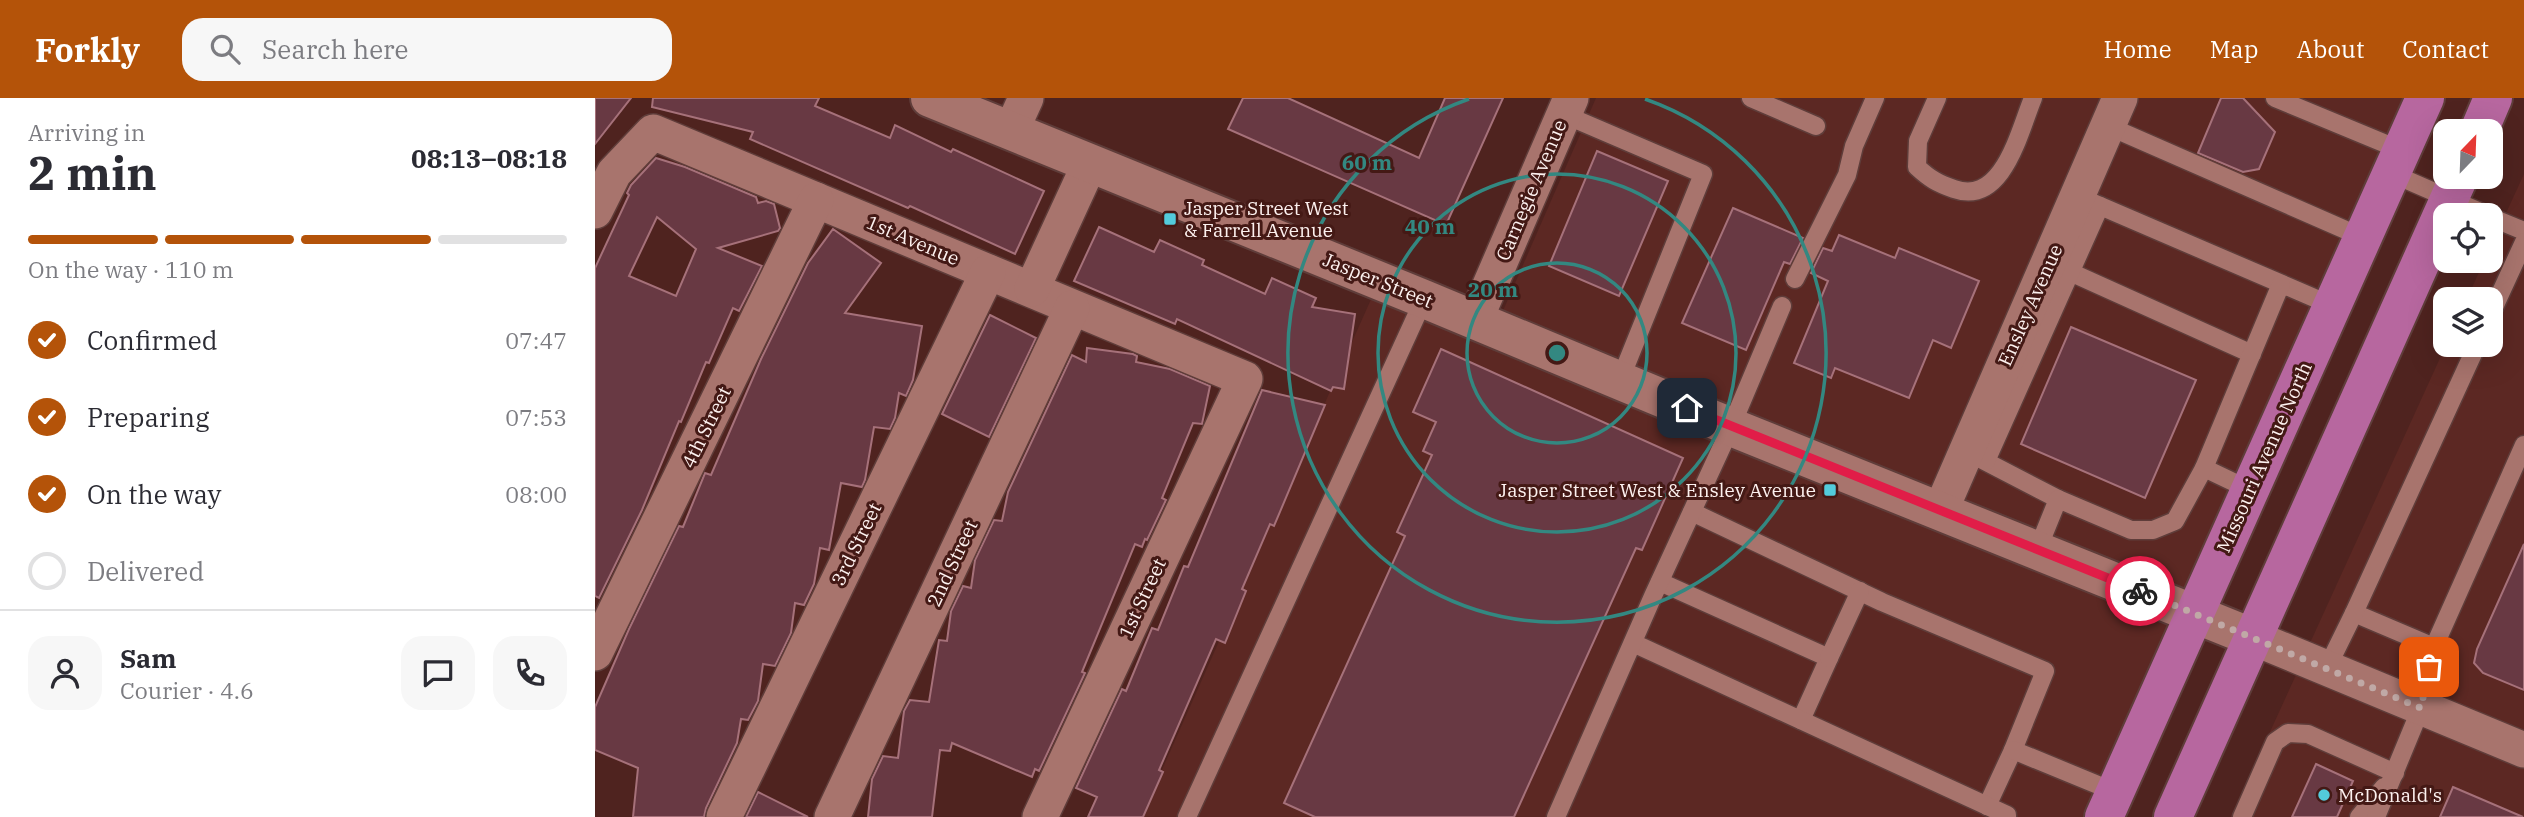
<!DOCTYPE html>
<html lang="en">
<head>
<meta charset="utf-8">
<style>
  :root { --surface:#fff; --page:#f7f7f7; --text:#2b2b33; --muted:#7c7c81; --line:#e1e1e2; --accent:#b45309 }
  body { margin:0; font-family:"IBM Plex Serif",serif; background:var(--page); color:var(--text); height:100vh; display:flex; flex-direction:column; font-size:26px; white-space:nowrap }
  * { box-sizing:border-box; margin:0 }
  p { font-size:23px; color:var(--muted) }
  .icon { flex:none; width:38px; height:38px; fill:none; stroke:currentColor; stroke-width:2; stroke-linecap:round; stroke-linejoin:round }
  .map { position:relative; flex:1; overflow:hidden }
  .details { display:flex; flex-direction:column; background:var(--surface); width:595px }
  .details>* { flex:none }
  .needle { width:46px; rotate:23deg }
  .tools { position:absolute; left:1838px; top:21px; display:grid; gap:14px }
  .tools a { display:grid; place-items:center; width:70px; height:70px; border-radius:14px; background:var(--surface); box-shadow:0 7px 28px #0002; font-size:35px }
  .pin { position:absolute; display:grid; place-items:center; width:60px; height:60px; color:#fff; margin:-30px; border-radius:14px; box-shadow:0 4px 10px #0006 }
  .courier { position:absolute; display:grid; place-items:center; width:70px; height:70px; margin:-35px; border:5px solid #e11d48; border-radius:50%; background:#fff; color:#222; box-shadow:0 2px 9px #0007 }
  .summary em { font-style:normal; font-weight:700 }
  .summary div { display:flex; flex-direction:column-reverse }
  .summary { display:flex; align-items:center; justify-content:space-between; height:119px; padding:0 28px }
  h1 { font-size:46px; font-weight:700; line-height:52px }
  .bar { display:grid; grid-template-columns:repeat(4,1fr); gap:10px 7px; align-content:center; height:84px; padding:0 28px }
  .bar i { height:9px; border-radius:5px; background:var(--line) }
  .bar .active { background:var(--accent) }
  .bar p { grid-column:span 4 }
  .line { display:flex; align-items:center; gap:18px; padding:0 28px; border-top:2px solid var(--line) }
  .line div { flex:1 }
  .round { display:grid; place-items:center; flex:none; width:74px; height:74px; border-radius:21px; background:var(--page) }
  ol { padding:0 28px; list-style:none }
  li { display:flex; align-items:center; gap:21px; height:77px }
  li p { margin-inline-start:auto }
  li .icon { padding:7px; border-radius:50%; background:var(--accent); color:#fff; stroke-width:4 }
  li:last-child { color:var(--muted) }
  li i { width:38px; height:38px; border:4px solid var(--line); border-radius:50% }
  header { display:flex; align-items:center; gap:42px; box-sizing:border-box; height:98px; padding:0 35px; background:var(--accent); color:#fff }
  header strong { font-size:33px }
  nav { display:flex; gap:38px; margin-inline-start:auto; font-size:24px }
  .search { width:490px; height:63px; background:var(--page); display:flex; align-items:center; gap:18px; box-sizing:border-box; padding:0 24px; border-radius:21px; color:var(--muted); font-size:26px }
  main { display:flex; flex:1; min-height:0 }
  .map>svg:first-child { display:block }
  .built { fill:#5c2823 }
  .building { fill:#683943; stroke:#a6717a; stroke-width:2; fill-rule:evenodd }
  .lines { fill:none; stroke-linecap:round; stroke-linejoin:round }
  .service-casing { stroke:#5f3d3a; stroke-width:21 }
  .minor-casing { stroke:#5f3d3a; stroke-width:38 }
  .tertiary-casing { stroke:#5f3d3a; stroke-width:42 }
  .primary-casing { stroke:#5f3d3a; stroke-width:42 }
  .service { stroke:#a8746d; stroke-width:18 }
  .minor { stroke:#a8746d; stroke-width:35 }
  .tertiary { stroke:#a8746d; stroke-width:38 }
  .primary { stroke:#b7679f; stroke-width:38 }
  .done { stroke:#c0a9a6; stroke-width:7; stroke-dasharray:0 12.6 }
  .route { stroke:#e11d48; stroke-width:9 }
  .ring { fill:none; stroke:#338881; stroke-width:3.5 }
  .poi-dot { fill:#53cbdb; stroke:#441915; stroke-width:2.5 }
  .labels { text-anchor:middle; dominant-baseline:central; stroke-width:6; stroke-linejoin:round; paint-order:stroke }
  .street-label { font-size:19px; fill:#fdf1ef; stroke:#441915 }
  .poi-label { font-size:19px; fill:#fdf1ef; stroke:#441915; text-anchor:start }
  .centre { fill:#338881; stroke:#441915; stroke-width:3.5 }
  .ring-label { font-size:21px; text-anchor:middle; font-weight:bold; fill:#338881; stroke:#441915; stroke-width:6; stroke-linejoin:round; paint-order:stroke }
</style>
</head>
<body>
<header>
<strong>Forkly</strong>
<div class="search"><svg class="icon" aria-label="search" viewBox="0 0 24 24"><circle cx="10" cy="10" r="6"/><path d="M15 15l6 6"/></svg>Search here</div>
<nav><a>Home</a><a>Map</a><a>About</a><a>Contact</a></nav>
</header>
<main>
<section class="details">
<div class="summary"><div><h1>2 min</h1><p>Arriving in</p></div><em>08:13–08:18</em></div>
<div class="bar"><i class="active"></i><i class="active"></i><i class="active"></i><i></i><p>On the way · 110 m</p></div>
<ol>
<li><svg class="icon" aria-label="check" viewBox="0 0 24 24"><path d="M5 12l5 5 9-10"/></svg>Confirmed<p>07:47</p></li>
<li><svg class="icon" aria-label="check" viewBox="0 0 24 24"><path d="M5 12l5 5 9-10"/></svg>Preparing<p>07:53</p></li>
<li><svg class="icon" aria-label="check" viewBox="0 0 24 24"><path d="M5 12l5 5 9-10"/></svg>On the way<p>08:00</p></li>
<li><i></i>Delivered</li>
</ol>
<div class="line" style="height:126px"><a class="round"><svg class="icon" aria-label="person" viewBox="0 0 24 24"><circle cx="12" cy="8" r="4"/><path d="M4 21q1-7 8-7t8 7"/></svg></a><div><b>Sam</b><p>Courier · 4.6</p></div><a class="round"><svg class="icon" aria-label="chat" viewBox="0 0 24 24"><path d="M4 5h16v11H9l-5 4z"/></svg></a><a class="round"><svg class="icon" aria-label="phone" viewBox="0 0 24 24"><path d="M5 4h4l2 5-3 2q2 4 5 5l2-3 5 2v4C11 20 4 13 5 4z"/></svg></a></div>
</section>
<div class="map">
<svg width="1929" height="719" viewBox="0 0 1929 719">
  <rect width="100%" height="100%" fill="#4f231f"/>
  <!-- built -->
  <g class="built">
    <path d="M1001,0H1508L1337,392L907,215Z"/>
    <path d="M1542,0H1814L1592,493L1366,404Z"/>
    <path d="M1929,76V633L1715,545L1851,247H1895V201H1872L1889,163H1895V150Z"/>
    <path d="M777,199L1578,525L1491,719H546Z"/>
    <path d="M1701,577L1929,671V719H1636Z"/>
  </g>
  <!-- building -->
  <g class="building">
    <path d="M0,0H36L0,46Z"/>
    <path d="M58,0H224L220,8L295,40L300,27L356,54L358,51L449,93L420,156L315,108L313,110L155,41L158,34L57,9Z"/>
    <path d="M648,0H693L824,60L850,0H908L851,127L633,31Z"/>
    <path d="M1626,0H1648L1680,34L1664,71L1648,74L1603,55Z"/>
    <path d="M1002,53L1073,83L1024,198L954,168Z"/>
    <path d="M61,60L90,69L161,99L163,105L171,103L179,106L185,130L183,133L123,150L167,168L144,213L138,210L114,265L111,264L86,324L84,323L47,412L4,500L0,498V170L34,97L32,95L36,87ZM62,119L101,151L81,198L34,178Z"/>
    <path d="M1138,110L1208,140L1195,166L1189,164L1151,252L1087,225Z"/>
    <path d="M504,129L559,154L565,142L609,162L607,167L670,196L677,180L721,200L717,209L760,216L749,291L738,289L736,293L582,221L580,226L479,183Z"/>
    <path d="M238,131L286,165L250,215L327,228L318,282L311,298L304,295L300,320L295,331L279,329L270,382L267,389L246,385L234,452L225,450L219,486L209,507L200,505L196,535L180,568L168,566L163,603L153,622L146,621L142,645L111,710L109,719H38L43,670L0,652V609L34,531L84,428L88,429L110,375L116,377L166,261L213,165Z"/>
    <path d="M1244,137L1300,160L1304,150L1384,183L1356,250L1338,242L1314,300L1240,270L1236,280L1199,265L1233,183L1216,175L1228,150L1237,153Z"/>
    <path d="M395,217L441,240L394,339L347,316Z"/>
    <path d="M1476,229L1601,282L1550,400L1426,346Z"/>
    <path d="M492,250L538,256L542,258L541,264L575,271L615,288L607,326L598,325L567,400L571,402L552,442L550,441L547,449L540,446L487,574L490,575L444,673L440,671L437,679L357,645L355,653L345,652L337,719H273L277,681L288,658L303,660L309,613L315,602L334,604L344,542L352,543L356,513L368,488L376,490L380,462L399,422L407,423L413,394L477,257L491,264Z"/>
    <path d="M846,251L1088,360L1047,452L1041,450L919,719H720L689,705L810,438L802,434L837,357L828,353L841,324L818,314Z"/>
    <path d="M667,292L730,307L679,428L675,426L647,491L651,493L630,545L621,541L564,672L568,674L548,719H493L502,699L481,690L527,591L531,593L557,530L563,532L589,468L593,469Z"/>
    <path d="M1929,446V592L1888,575L1879,565L1882,551Z"/>
    <path d="M1721,666L1758,683L1742,719H1697Z"/>
    <path d="M1858,689L1928,719H1845Z"/>
    <path d="M163,694L213,719H151Z"/>
  </g>
  <g class="lines">
    <defs>
      <g id="service">
        <path d="M1156,0L1221,28"/>
        <path d="M1342,0L1323,43L1322,69C1335,81 1342,85 1359,91C1408,108 1424,34 1438,0"/>
        <path d="M1680,0L1808,53"/>
        <path d="M968,16L1108,76L1025,282"/>
        <path d="M1513,28L1769,140"/>
        <path d="M1798,76L1892,117"/>
        <path d="M1482,98L1738,208"/>
        <path d="M1895,119L1929,133"/>
        <path d="M1475,174L1657,256"/>
        <path d="M1200,181L1252,77L1259,48L1280,0"/>
        <path d="M1895,218L1929,144"/>
        <path d="M1380,358L1463,401"/>
        <path d="M1391,363L1505,108"/>
        <path d="M1609,370L1655,392"/>
        <path d="M1097,414L1287,504L1450,573L1418,652L1392,708"/>
        <path d="M1442,453L1463,401L1536,432H1558L1580,423L1609,370L1686,186"/>
        <path d="M1065,484L1234,560L1206,622"/>
        <path d="M1759,515L1839,549"/>
        <path d="M1038,545L1412,717V719"/>
        <path d="M1234,560L1265,493"/>
        <path d="M1731,572L1759,515L1882,247"/>
        <path d="M1418,652L1520,694"/>
        <path d="M592,719L829,201"/>
        <path d="M961,719L1058,498L1136,329L1187,208"/>
        <path d="M1647,719L1680,644L1693,635L1713,636L1800,675"/>
        <path d="M1764,719L1789,689"/>
        <path d="M1781,719L1826,610L1839,549L1929,347"/>
      </g>
      <g id="minor">
        <path d="M416,33L431,0"/>
        <path d="M0,113L19,75L58,34L650,281L445,719"/>
        <path d="M437,191L495,65"/>
        <path d="M880,222L976,0"/>
        <path d="M1345,414L1525,0"/>
        <path d="M1659,540L1929,652"/>
        <path d="M0,555L221,102"/>
        <path d="M129,719L393,174"/>
        <path d="M237,719L477,210"/>
      </g>
      <path id="tertiary" d="M335,0L829,201L1136,329L1659,540"/>
      <g id="primary">
        <path d="M1884,33L1898,0"/>
        <path d="M1509,719L1830,0"/>
        <path d="M1578,719L1864,79"/>
      </g>
    </defs>
    <!-- service casing -->
    <use href="#service" class="service-casing"/>
    <!-- minor casing -->
    <use href="#minor" class="minor-casing"/>
    <!-- tertiary casing -->
    <use href="#tertiary" class="tertiary-casing"/>
    <!-- primary casing -->
    <use href="#primary" class="primary-casing"/>
    <!-- service -->
    <use href="#service" class="service"/>
    <!-- minor -->
    <use href="#minor" class="minor"/>
    <!-- tertiary -->
    <use href="#tertiary" class="tertiary"/>
    <!-- primary -->
    <use href="#primary" class="primary"/>
  </g>
  <g class="lines">
    <!-- done -->
    <path class="done" d="M1545,493L1826,610L1834,569"/>
    <!-- route -->
    <path class="route" d="M1092,310L1545,493"/>
  </g>
  <!-- distance rings -->
  <g class="ring">
    <circle cx="962" cy="255" r="90"/>
    <circle cx="962" cy="255" r="179"/>
    <path d="M1050 1A269 269 0 1 1 874 1"/>
  </g>
  <!-- markers -->
  <g class="poi-dot">
    <rect x="568" y="114" width="14" height="14" rx="3.5"/>
    <rect x="1228" y="385" width="14" height="14" rx="3.5"/>
    <circle cx="1729" cy="697" r="7"/>
  </g>
  <g class="labels">
    <!-- street labels -->
    <g class="street-label">
      <text transform="translate(936 92) rotate(-67)">Carnegie Avenue</text>
      <text transform="translate(318 142) rotate(23)">1st Avenue</text>
      <text transform="translate(783 182) rotate(22)">Jasper Street</text>
      <text transform="translate(1435 207) rotate(-66)">Ensley Avenue</text>
      <text transform="translate(111 329) rotate(-64)">4th Street</text>
      <text transform="translate(1669 359) rotate(-66)">Missouri Avenue North</text>
      <text transform="translate(261 446) rotate(-64)">3rd Street</text>
      <text transform="translate(357 465) rotate(-65)">2nd Street</text>
      <text transform="translate(547 500) rotate(-65)">1st Street</text>
    </g>
    <!-- poi labels -->
    <g class="poi-label">
      <text x="589" y="110">Jasper Street West<tspan x="589" dy="22">&amp; Farrell Avenue</tspan></text>
      <text x="1221" y="392" text-anchor="end">Jasper Street West &amp; Ensley Avenue</text>
      <text x="1743" y="697">McDonald's</text>
    </g>
  </g>
  <circle cx="962" cy="255" r="10" class="centre"/>
  <g class="ring-label">
    <text x="772" y="72">60 m</text>
    <text x="835" y="136">40 m</text>
    <text x="898" y="199">20 m</text>
  </g>
</svg>
<div class="tools">
<a><svg class="needle" viewBox="-14 -14 28 28"><path d="M0-13l5 13h-10z" fill="#e53935"/><path d="M0 13l5-13h-10z" fill="#7c7c81"/></svg></a>
<a><svg class="icon" aria-label="locate" viewBox="0 0 24 24"><circle cx="12" cy="12" r="6"/><path d="M12 2v4M12 18v4M2 12h4M18 12h4"/></svg></a>
<a><svg class="icon" aria-label="layers" viewBox="0 0 24 24"><path d="M12 4l9 5-9 5-9-5zM3 14l9 5 9-5"/></svg></a>
</div>
<div class="pin" style="left:1834px;top:569px;background:#ea580c"><svg class="icon" aria-label="bag" viewBox="0 0 24 24"><path d="M5 8h14l-1 12H6zM9 8a3 3 0 0 1 6 0"/></svg></div>
<div class="pin" style="left:1092px;top:310px;background:#1f2937"><svg class="icon" aria-label="home" viewBox="0 0 24 24"><path d="M3 11l9-7 9 7M6 9v11h12V9"/></svg></div>
<div class="courier" style="left:1545px;top:493px"><svg class="icon" aria-label="bike" viewBox="0 0 24 24"><circle cx="6" cy="16" r="4"/><circle cx="18" cy="16" r="4"/><path d="M6 16l4-8h5l3 8M10 8l3 8H6M13 5h3"/></svg></div>
</div>
</main>
</body>
</html>
